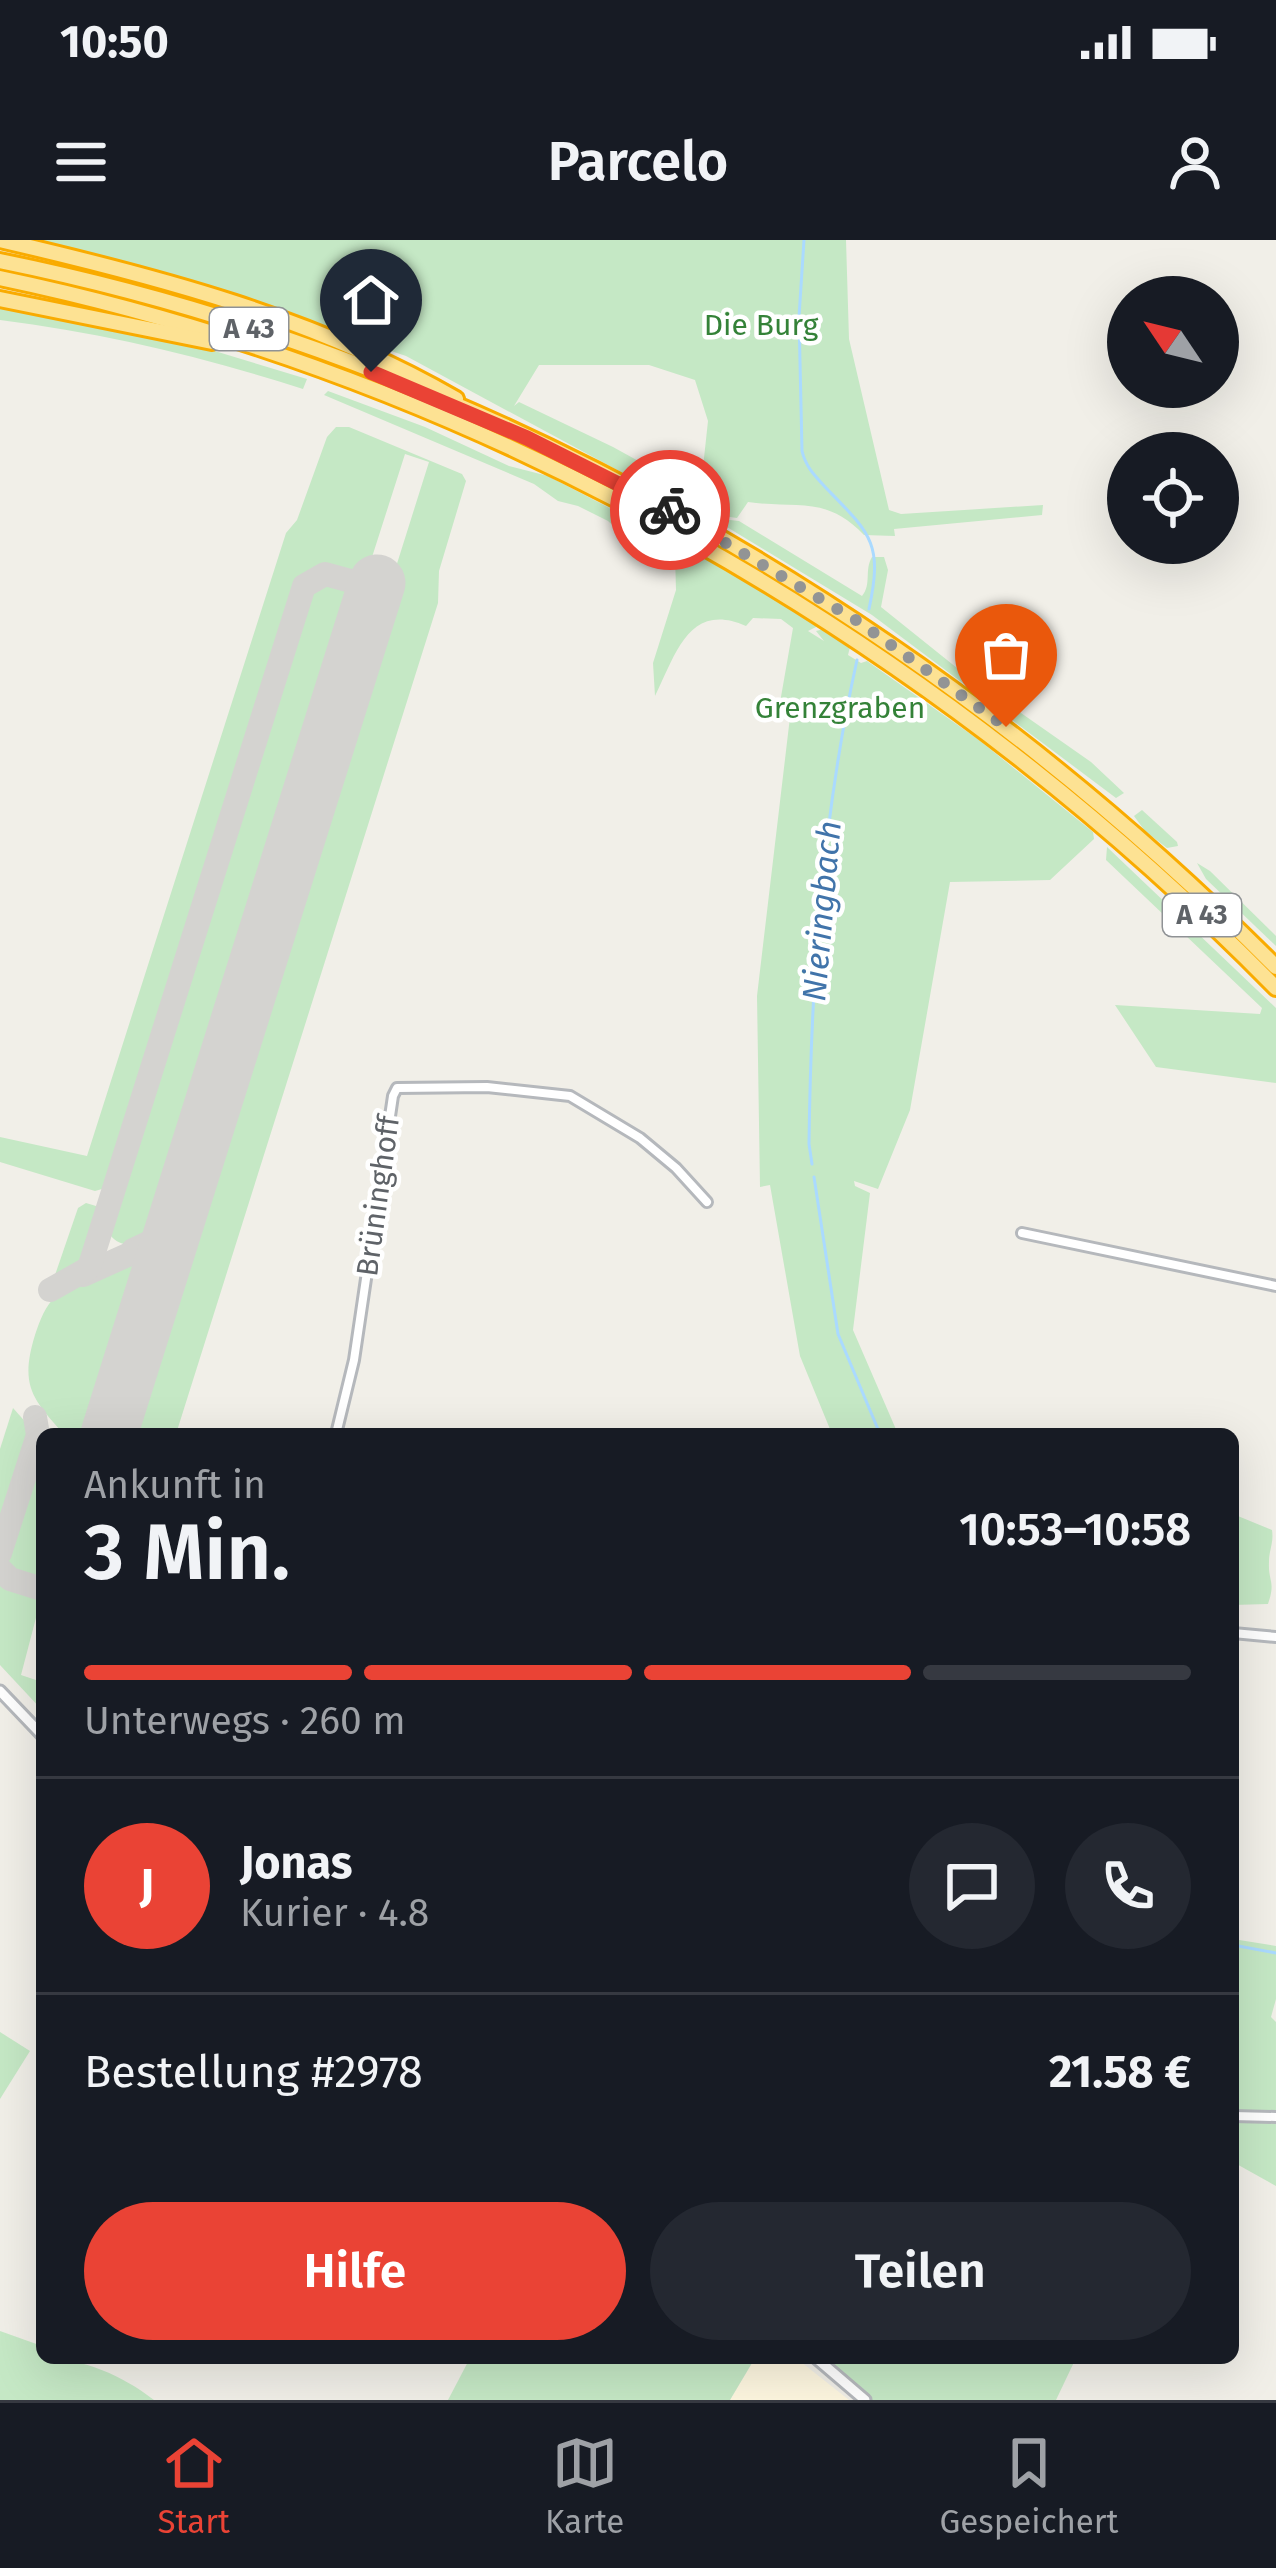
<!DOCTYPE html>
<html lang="de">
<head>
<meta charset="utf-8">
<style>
  :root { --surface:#171b24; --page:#242831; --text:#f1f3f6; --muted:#9ea1a6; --line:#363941; --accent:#ea4335 }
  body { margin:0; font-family:"Fira Sans",sans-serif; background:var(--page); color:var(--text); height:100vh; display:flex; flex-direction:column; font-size:45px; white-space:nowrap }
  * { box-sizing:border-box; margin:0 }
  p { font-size:39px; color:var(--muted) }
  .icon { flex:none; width:66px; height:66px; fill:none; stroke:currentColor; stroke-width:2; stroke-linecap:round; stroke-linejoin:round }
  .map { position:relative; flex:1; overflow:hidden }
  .sheet { position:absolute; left:36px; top:1188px; width:1203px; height:936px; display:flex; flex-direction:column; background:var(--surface); border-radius:18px; box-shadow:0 12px 48px #0002 }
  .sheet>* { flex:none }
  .needle { width:78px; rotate:305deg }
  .fabs { position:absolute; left:1107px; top:36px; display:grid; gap:24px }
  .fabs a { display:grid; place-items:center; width:132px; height:132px; border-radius:50%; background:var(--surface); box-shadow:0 12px 48px #0002; font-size:60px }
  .pin { position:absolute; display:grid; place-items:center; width:102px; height:102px; color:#fff; margin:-123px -51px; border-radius:50% 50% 50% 0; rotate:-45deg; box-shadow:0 0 12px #0007 }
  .pin .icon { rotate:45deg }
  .courier { position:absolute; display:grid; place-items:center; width:120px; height:120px; margin:-60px; border:9px solid #ea4335; border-radius:50%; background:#fff; color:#222; box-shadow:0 3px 15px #0007 }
  .head em { font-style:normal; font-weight:600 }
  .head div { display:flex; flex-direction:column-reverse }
  .head { display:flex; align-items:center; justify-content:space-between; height:204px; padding:0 48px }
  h1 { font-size:78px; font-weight:600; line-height:90px }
  .bar { display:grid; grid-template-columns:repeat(4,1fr); gap:18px 12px; align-content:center; height:144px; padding:0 48px }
  .bar i { height:15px; border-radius:9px; background:var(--line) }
  .bar .selected { background:var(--accent) }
  .bar p { grid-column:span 4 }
  .line { display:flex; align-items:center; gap:30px; padding:0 48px; border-top:3px solid var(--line) }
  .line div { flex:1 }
  .round { display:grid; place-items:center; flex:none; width:126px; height:126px; border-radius:63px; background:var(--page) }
  .primary-button { display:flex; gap:24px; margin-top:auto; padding:24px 48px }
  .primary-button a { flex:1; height:138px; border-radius:72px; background:var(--accent); color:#fff; font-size:48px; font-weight:600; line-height:138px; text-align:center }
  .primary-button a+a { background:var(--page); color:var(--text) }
  .status { display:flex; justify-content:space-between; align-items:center; height:84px; padding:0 60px; background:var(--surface); direction:ltr }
  .status svg { height:33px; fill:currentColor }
  header { display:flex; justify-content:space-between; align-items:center; height:156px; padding:0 48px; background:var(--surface); font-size:54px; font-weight:600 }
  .dock { display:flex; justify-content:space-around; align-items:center; height:168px; border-top:3px solid var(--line); background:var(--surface); font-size:33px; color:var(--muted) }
  .dock a { display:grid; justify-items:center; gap:6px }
  .dock .selected { color:var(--accent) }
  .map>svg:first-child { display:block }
  .commercial { fill:#fef7e0 }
  .green { fill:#c5e8c5; fill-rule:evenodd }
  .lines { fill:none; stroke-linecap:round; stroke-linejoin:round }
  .stream { stroke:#aadaff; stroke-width:3 }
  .taxiway { stroke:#d4d3d0; stroke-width:24 }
  .runway { stroke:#d4d3d0; stroke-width:57 }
  .minor-casing { stroke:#b5b8bc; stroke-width:14 }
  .tertiary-casing { stroke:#b5b8bc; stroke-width:15 }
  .motorway-casing { stroke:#f9ab00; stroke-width:20 }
  .minor { stroke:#fff; stroke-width:8 }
  .tertiary { stroke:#fff; stroke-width:9 }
  .motorway { stroke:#fde293; stroke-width:14 }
  .done { stroke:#929495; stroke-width:12; stroke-dasharray:0 21.6 }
  .route { stroke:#ea4335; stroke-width:15 }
  .labels { text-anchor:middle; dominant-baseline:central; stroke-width:9; stroke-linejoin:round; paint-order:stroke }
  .shield { fill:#fff; stroke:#8f9295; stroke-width:3 }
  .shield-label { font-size:27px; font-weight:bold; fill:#5f6368 }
  .park-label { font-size:30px; fill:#348238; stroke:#fff }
  .street-label { font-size:30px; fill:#5f6368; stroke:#fff }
  .water-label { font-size:33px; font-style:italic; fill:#4174aa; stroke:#fff }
</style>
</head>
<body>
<div class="status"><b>10:50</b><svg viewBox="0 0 49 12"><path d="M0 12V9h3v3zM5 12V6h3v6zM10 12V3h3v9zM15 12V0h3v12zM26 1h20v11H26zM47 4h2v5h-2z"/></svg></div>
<header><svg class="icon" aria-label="menu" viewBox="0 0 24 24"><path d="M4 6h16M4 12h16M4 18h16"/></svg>Parcelo<svg class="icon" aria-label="person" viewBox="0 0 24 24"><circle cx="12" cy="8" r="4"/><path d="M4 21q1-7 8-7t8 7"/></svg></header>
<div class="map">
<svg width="1276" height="2160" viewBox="0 0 1276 2160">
  <rect width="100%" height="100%" fill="#f1efe8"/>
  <!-- commercial -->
  <path class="commercial" d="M755,2118H796L849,2160H730Z"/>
  <!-- green -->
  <g class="green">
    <path d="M30,0H846L849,99L889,270L901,274L1043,265L1042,275L894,289L895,296L864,295C826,255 797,269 748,262L737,278L695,272L406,116L141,27ZM539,125H649L695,140L708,181L700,255L613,207L519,162L514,166Z"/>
    <path d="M0,65L185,102L307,139L303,149C203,117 104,93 0,80Z"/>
    <path d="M328,151L425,187L509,226L548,236L704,317L818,386L808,391L824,401L816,391L824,389L850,407L848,415L861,423L867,421L979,500L1093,592L1094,599L1050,640L950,642L910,870L878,949L854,941L855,946L870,953L853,1090L898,1194H832L800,1116L770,945L760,947L757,756L790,477L778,474L793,388L781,379L753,378L746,386C689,361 676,414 655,456L653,423L676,350L675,316L645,308L637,297H626L608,281L578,266L558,261L534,244L324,155Z"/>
    <path d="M336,187H349L462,234L466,241L439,331L438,363L176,1194H123L429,222L405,214L365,339C339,331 316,321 298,348L109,947L95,951L0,922V897L87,916L286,293L297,280L327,197Z"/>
    <path d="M712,278L739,281L862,356C872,344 864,330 872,317H884L888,330L881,367L957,428L1091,522L1124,553L1116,558L872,375Z"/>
    <path d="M328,339L351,348L355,371L161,987C149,1003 124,1013 110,995L109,981L305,357L313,344Z"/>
    <path d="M1142,570L1177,602L1178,606L1167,608L1145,591L1134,576Z"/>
    <path d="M1107,607L1276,768V843L1156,827L1115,765L1260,774L1262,768L1106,620Z"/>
    <path d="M1197,623L1210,631L1276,696V706L1206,639Z"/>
    <path d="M86,963L96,966L100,973L85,1025L56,1042L54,1038L78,968Z"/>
    <path d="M115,1024L135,1025L145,1039L97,1191L64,1194C31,1158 20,1144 35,1095C40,1080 45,1066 57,1055C73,1041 97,1033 115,1024Z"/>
    <path d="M13,1168L29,1186L32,1196L0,1298V1209Z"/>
    <path d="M42,1219V1340L15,1335L4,1319L31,1231Z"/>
    <path d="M1233,1274L1272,1290C1274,1303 1269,1309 1269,1322C1268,1342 1276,1341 1268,1364L1233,1365Z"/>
    <path d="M0,1342L42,1355L21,1435L42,1442V1470L0,1425Z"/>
    <path d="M1233,1699L1276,1706V1759L1271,1777L1276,1782V1946L1233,1922Z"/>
    <path d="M0,1792L30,1811L0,1859Z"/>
    <path d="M0,2091L42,2106V2118C82,2118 122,2135 154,2160H0Z"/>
    <path d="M470,2118H755L730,2160H448Z"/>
    <path d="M832,2118H1076L1056,2160H871L835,2125Z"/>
  </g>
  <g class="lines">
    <!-- stream -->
    <g class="stream">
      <path d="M804,0L799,77L802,211C806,228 816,237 828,250C871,294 883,304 869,369"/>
      <path d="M812,924L809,904C811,742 822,578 857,420"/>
      <path d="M814,937L838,1094L880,1194"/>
      <path d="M1233,1705L1276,1713"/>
    </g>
    <!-- taxiway -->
    <g class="taxiway">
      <path d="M133,1010L167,994L175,984"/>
      <path d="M83,1035L141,1009L157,1019L158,1036"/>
      <path d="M50,1050L89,1028L304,346L325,334L358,343L366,349L369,368"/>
      <path d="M0,1313L38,1195L35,1177"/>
      <path d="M0,1329L10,1339L42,1349"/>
    </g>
    <!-- runway -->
    <path class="runway" d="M109,1194L377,343"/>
    <defs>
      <g id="minor">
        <path d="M1022,993L1276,1046"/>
        <path d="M336,1194L354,1120L393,856L397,848L487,847L570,856L640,898L676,928L707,962"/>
        <path d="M1233,1393L1276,1397"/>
        <path d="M1233,1876L1276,1877"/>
      </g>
      <g id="tertiary">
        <path d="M0,1451L42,1495"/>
        <path d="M816,2118L865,2160"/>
      </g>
      <g id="motorway">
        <path d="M0,0C155,36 317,78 456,159"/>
        <path d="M0,21C484,119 930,379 1276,727"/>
        <path d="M0,38C483,139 931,397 1276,748"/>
        <path d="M0,59L212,102"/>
      </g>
    </defs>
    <!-- minor casing -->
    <use href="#minor" class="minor-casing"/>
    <!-- tertiary casing -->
    <use href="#tertiary" class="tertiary-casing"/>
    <!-- motorway casing -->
    <use href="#motorway" class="motorway-casing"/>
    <!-- minor -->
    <use href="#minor" class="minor"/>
    <!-- tertiary -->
    <use href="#tertiary" class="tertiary"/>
    <!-- motorway -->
    <use href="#motorway" class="motorway"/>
  </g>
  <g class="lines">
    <!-- done -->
    <path class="done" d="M670,270L859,382L1006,487"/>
    <!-- route -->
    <path class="route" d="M371,132L527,198L670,270"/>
  </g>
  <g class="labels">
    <!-- shield labels -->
    <g class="shield">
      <rect x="210" y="68" width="78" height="42" rx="9"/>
      <rect x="1163" y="654" width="78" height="42" rx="9"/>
    </g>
    <g class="shield-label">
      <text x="249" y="89">A 43</text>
      <text x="1202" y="675">A 43</text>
    </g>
    <!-- park labels -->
    <g class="park-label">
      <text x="761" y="85">Die Burg</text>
      <text x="840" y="468">Grenzgraben</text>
    </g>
    <!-- street labels -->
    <g class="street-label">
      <text transform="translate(378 956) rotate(-82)">Brüninghoff</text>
    </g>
    <!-- water labels -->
    <g class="water-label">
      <text transform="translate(822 671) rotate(-85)">Nieringbach</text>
    </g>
  </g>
</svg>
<div class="fabs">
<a><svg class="needle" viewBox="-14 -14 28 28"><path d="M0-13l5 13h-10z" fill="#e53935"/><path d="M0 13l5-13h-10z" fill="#9ea1a6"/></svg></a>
<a><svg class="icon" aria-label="locate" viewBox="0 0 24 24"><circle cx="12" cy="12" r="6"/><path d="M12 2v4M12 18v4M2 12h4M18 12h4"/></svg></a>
</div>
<div class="pin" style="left:1006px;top:487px;background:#ea580c"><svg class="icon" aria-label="bag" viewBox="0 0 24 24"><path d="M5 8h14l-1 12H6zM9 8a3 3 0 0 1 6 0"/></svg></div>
<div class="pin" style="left:371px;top:132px;background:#1f2937"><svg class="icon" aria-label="home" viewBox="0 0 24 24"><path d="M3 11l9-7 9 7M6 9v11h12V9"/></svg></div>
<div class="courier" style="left:670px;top:270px"><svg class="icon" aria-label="bike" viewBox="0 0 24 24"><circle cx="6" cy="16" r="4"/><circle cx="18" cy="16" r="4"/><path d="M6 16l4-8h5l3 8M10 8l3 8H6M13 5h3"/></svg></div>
<section class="sheet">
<div class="head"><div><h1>3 Min.</h1><p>Ankunft in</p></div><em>10:53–10:58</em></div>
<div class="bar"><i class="selected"></i><i class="selected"></i><i class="selected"></i><i></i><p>Unterwegs · 260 m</p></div>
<div class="line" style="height:216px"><b class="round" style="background:var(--accent);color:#fff">J</b><div><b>Jonas</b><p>Kurier · 4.8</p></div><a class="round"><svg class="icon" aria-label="chat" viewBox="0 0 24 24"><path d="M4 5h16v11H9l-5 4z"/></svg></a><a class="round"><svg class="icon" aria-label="phone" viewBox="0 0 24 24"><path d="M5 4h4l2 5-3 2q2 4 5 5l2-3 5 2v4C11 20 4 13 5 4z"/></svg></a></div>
<div class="line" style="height:156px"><div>Bestellung #2978</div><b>21.58 €</b></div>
<div class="primary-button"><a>Hilfe</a><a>Teilen</a></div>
</section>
</div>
<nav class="dock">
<a class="selected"><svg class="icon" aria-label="home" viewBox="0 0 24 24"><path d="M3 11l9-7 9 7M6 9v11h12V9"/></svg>Start</a>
<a><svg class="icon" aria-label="map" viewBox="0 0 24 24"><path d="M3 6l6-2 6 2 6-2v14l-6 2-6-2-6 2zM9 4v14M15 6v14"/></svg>Karte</a>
<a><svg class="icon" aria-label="saved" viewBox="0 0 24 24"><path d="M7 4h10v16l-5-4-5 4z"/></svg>Gespeichert</a>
</nav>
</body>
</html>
